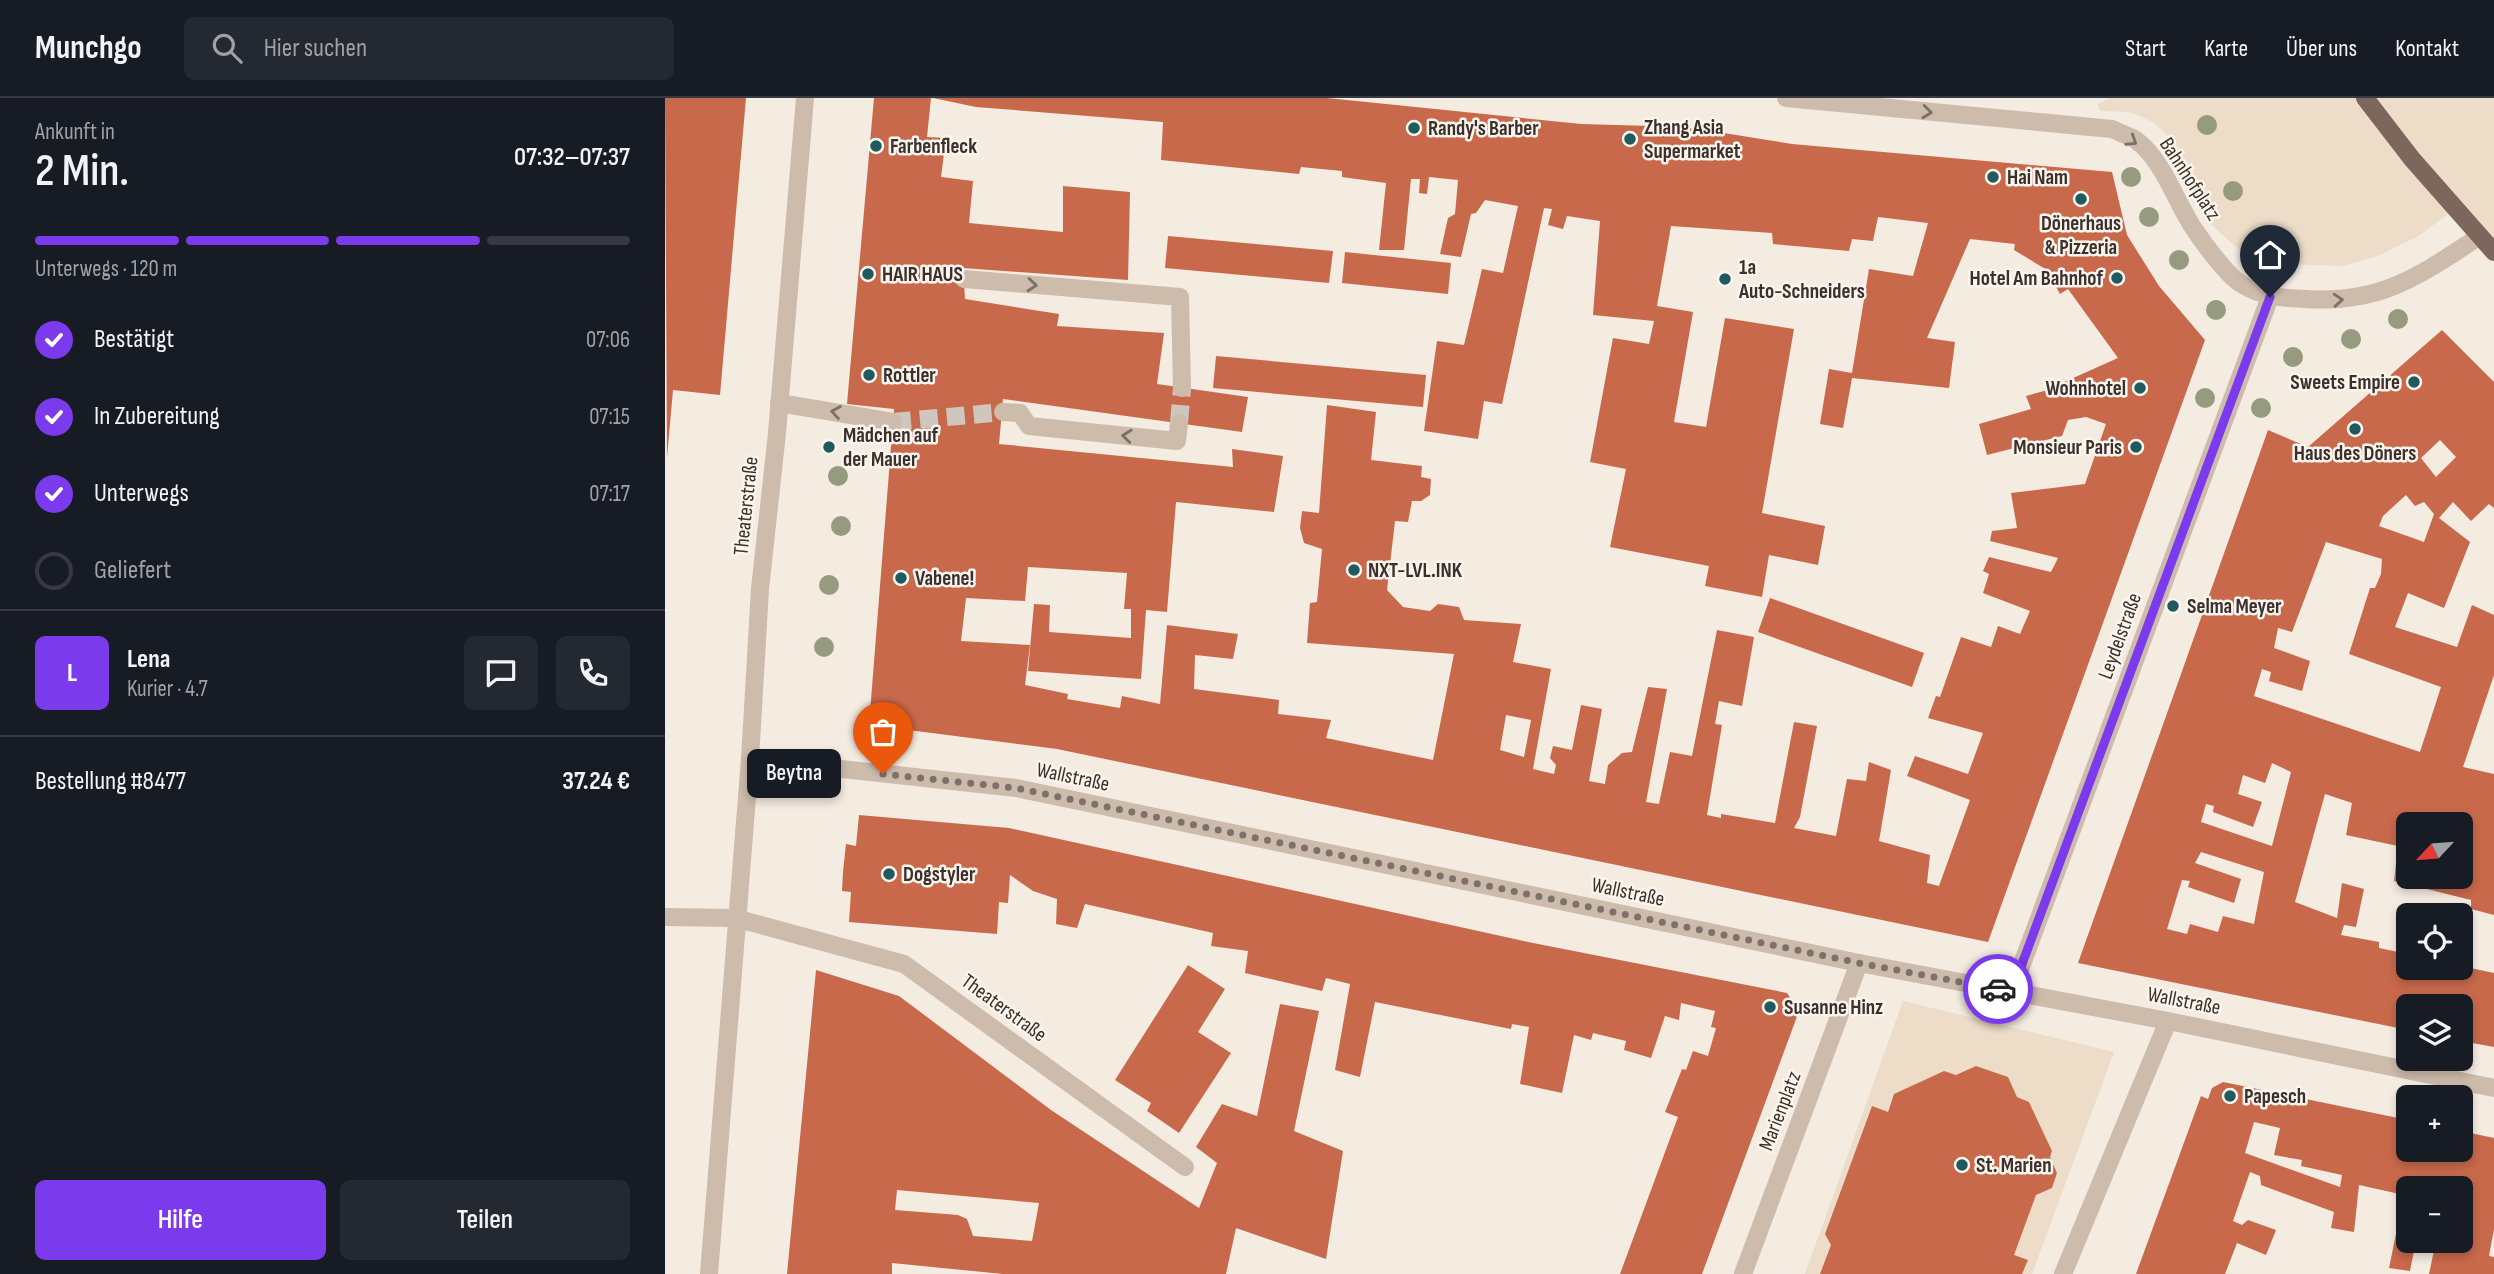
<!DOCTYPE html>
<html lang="de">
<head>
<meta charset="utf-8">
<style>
  :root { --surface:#171b24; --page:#242831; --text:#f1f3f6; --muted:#9ea1a6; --line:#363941; --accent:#7c3aed }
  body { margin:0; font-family:"Sofia Sans Condensed",sans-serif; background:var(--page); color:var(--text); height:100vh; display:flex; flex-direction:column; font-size:26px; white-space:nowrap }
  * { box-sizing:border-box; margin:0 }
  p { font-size:23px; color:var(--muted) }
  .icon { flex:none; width:38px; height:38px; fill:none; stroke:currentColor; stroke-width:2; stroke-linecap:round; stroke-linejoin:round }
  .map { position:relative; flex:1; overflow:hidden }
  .details { display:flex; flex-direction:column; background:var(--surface); width:665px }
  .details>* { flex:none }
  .needle { width:46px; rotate:244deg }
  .fabs { position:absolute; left:1731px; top:714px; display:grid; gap:14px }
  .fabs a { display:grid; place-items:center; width:77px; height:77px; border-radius:10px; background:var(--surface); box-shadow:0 4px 10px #0003; font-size:35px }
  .pin { position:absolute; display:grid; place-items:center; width:60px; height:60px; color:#fff; margin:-72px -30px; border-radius:50% 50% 50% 0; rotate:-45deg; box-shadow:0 0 7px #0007 }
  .pin .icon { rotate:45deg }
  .courier { position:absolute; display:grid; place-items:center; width:70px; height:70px; margin:-35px; border:5px solid #7c3aed; border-radius:50%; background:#fff; color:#222; box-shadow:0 2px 9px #0007 }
  .bubble { position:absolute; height:49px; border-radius:10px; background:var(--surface); box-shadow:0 4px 10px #0003; font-size:23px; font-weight:600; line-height:49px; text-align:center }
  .head em { font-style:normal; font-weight:600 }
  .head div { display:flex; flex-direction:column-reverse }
  .head { display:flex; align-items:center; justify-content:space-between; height:119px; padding:0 35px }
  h1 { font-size:46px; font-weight:600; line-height:52px }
  .bar { display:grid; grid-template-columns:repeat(4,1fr); gap:10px 7px; align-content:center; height:84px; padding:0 35px }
  .bar i { height:9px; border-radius:5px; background:var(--line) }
  .bar .on { background:var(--accent) }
  .bar p { grid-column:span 4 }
  .line { display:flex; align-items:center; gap:18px; padding:0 35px; border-top:2px solid var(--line) }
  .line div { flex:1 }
  .round { display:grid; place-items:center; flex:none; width:74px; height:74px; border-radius:10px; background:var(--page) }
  ol { padding:0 35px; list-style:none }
  li { display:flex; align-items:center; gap:21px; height:77px }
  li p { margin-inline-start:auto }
  li .icon { padding:7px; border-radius:50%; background:var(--accent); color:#fff; stroke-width:4 }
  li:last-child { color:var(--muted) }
  li i { width:38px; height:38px; border:4px solid var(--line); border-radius:50% }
  .action { display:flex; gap:14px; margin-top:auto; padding:14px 35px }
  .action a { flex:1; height:80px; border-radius:10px; background:var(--accent); color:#fff; font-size:28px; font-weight:600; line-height:80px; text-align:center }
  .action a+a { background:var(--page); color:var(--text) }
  header { display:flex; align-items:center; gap:42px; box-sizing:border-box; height:98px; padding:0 35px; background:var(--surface); border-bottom:2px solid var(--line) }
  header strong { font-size:33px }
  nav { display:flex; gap:38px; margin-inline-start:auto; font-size:24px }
  .search { width:490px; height:63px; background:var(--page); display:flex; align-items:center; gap:18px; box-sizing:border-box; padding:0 24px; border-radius:10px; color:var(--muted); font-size:26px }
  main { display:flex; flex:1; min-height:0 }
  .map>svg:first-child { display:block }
  .plaza { fill:#ecdcc8 }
  .building { fill:#c8694b; fill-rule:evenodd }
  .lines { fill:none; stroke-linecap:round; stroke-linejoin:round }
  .minor-tunnel { stroke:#cfc6bd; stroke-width:18; stroke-dasharray:18 9; stroke-linecap:butt }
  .minor { stroke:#cdbbac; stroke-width:18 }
  .major { stroke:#7d675c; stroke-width:18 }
  .tree { fill:#969b7f }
  .oneway { stroke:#7d6f65 }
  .done { stroke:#7c716b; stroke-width:7; stroke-dasharray:0 12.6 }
  .route { stroke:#7c3aed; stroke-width:9 }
  .poi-dot { fill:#1f5a5e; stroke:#fbf5ee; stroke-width:2.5 }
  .labels { text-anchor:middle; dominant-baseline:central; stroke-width:5; stroke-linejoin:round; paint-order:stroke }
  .poi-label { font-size:21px; font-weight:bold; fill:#3b302b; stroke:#fbf5ee; text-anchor:start }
  .street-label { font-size:21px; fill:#3b302b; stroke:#fbf5ee }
</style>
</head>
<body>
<header>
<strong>Munchgo</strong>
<div class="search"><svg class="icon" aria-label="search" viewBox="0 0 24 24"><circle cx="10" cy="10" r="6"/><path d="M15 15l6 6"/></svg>Hier suchen</div>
<nav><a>Start</a><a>Karte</a><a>Über uns</a><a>Kontakt</a></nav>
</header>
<main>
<section class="details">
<div class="head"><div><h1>2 Min.</h1><p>Ankunft in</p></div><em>07:32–07:37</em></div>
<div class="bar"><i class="on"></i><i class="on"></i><i class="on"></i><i></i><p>Unterwegs · 120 m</p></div>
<ol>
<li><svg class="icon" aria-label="check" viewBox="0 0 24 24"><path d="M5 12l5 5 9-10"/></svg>Bestätigt<p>07:06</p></li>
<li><svg class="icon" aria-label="check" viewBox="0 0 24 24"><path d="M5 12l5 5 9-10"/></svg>In Zubereitung<p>07:15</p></li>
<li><svg class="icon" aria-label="check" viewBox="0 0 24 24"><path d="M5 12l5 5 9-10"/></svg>Unterwegs<p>07:17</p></li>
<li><i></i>Geliefert</li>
</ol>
<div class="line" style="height:126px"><b class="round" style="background:var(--accent);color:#fff">L</b><div><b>Lena</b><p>Kurier · 4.7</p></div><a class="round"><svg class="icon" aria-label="chat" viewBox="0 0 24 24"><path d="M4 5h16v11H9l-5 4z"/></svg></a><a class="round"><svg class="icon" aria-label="phone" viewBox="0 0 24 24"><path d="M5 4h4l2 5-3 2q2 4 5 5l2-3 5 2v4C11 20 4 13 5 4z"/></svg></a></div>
<div class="line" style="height:91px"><div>Bestellung #8477</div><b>37.24 €</b></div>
<div class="action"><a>Hilfe</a><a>Teilen</a></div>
</section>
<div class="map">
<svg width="1829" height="1176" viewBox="0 0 1829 1176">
  <rect width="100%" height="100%" fill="#f4ebe1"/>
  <!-- plaza -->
  <g class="plaza">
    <path d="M1445,0H1829V145L1790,111L1752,139L1712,158L1678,168L1618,166L1583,156L1570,148L1539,120L1521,87L1512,53L1501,36L1488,24L1465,14L1435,13L1432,6Z"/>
    <path d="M1238,903L1449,954L1367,1176H1323L1371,1097L1387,1090L1392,1075L1385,1059L1387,1053L1364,1004L1352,999L1343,979L1311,968L1291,977L1279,973L1229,996L1210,1046L1231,1176H1140Z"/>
  </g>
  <!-- building -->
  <g class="building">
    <path d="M0,0H81L55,297L8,292L2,360Z"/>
    <path d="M209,0H266L262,39L281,40L276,79L308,83L304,125L398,134V88L465,94L463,182L298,170L300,201L394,216L392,228L499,235L492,286L583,299L577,334L338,301L334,346L568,369L567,351L618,358L609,414L511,404L502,514L481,512L476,581L363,573L369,506L385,507L384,534L466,540V511H459L462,475L363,469L360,503L301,500L296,543L365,547L360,587L403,596L402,601L455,610L457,598L495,606L502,527L573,536L568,561L530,557L529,591L614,602L613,616L666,622L661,640L768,662L789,556L642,545L645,505L652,504L657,451L639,445L635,430L637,413L654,415L662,307L711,314L706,362L757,368L756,379L766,381L765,397L756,403H747L743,424L730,423L722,492L738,509L765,513L773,506L794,509L799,522L856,526L848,564L886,571L868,671L889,676L891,667L885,660L888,648L907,652L916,607L937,611L924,683L940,686L943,667L957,655L967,654L983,589L1002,591L981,704L994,706L1005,654L1027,658L1052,532L1089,539L1077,608L1054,603L1050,626L1057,627L1042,717L1056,720V716L1110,725L1129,624L1152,628L1135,719L1129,730L1171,738L1182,681L1201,683L1204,664L1226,672L1214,743L1265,757L1262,785L1274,788L1305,702L1242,678L1250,658L1303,676L1318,635L1263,620L1271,598L1275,599L1296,539L1326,549L1333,528L1355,536L1365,513L1318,495L1324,476L1318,473L1324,459L1386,474L1393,460L1325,443L1327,433L1352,430L1346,395L1420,386L1441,326L1421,319L1403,322L1397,338L1322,357L1314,326L1366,311L1361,298L1379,293L1453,260L1403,191L1395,196L1382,172L1349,152L1350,146L1305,141L1262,240L1290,244L1284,290L1187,280L1178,330L1155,326L1164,271L1187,275L1204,171L1248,178L1263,125L1213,119L1208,143L1187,141L1184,153L1108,146L1107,135L1006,128L992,208L1028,214L1009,324L1041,329L1060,220L1129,231L1097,415L1160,428L1153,467L1104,457L1097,499L1040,488L1044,468L945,449L961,371L925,364L948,240L984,246L989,223L928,217L935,123L902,118L898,131L883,127L887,111L879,110L837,306L819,303L813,341L759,333L772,243L799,247L817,171L838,175L853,108L820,102L811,115L806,116L796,159L775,156L783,120L790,116L793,82L764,79L762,96L754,95L755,81H746L739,152H714L721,85L677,79V73L636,69L634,76L496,62L498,24L311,9L268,0H662L916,26L1021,29L1127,46L1447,74L1462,137L1494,188L1540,242L1323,844L392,651L204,627L229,311L182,306ZM841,617L866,622L859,659L835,652Z"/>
    <path d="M503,138L668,153L664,185L500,170Z"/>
    <path d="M680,154L786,165L783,196L677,185Z"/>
    <path d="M1777,232L1829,284V410L1824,406L1806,423L1788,404L1774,420L1805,444L1779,510L1743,495L1730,529L1792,549L1807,507L1829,517V577L1798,669L1829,676V817L1806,811V802L1729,783L1733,748L1681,737L1687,705L1660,696L1630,804L1672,820L1677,785L1699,791L1691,829L1679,827L1676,837L1714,844V850L1743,856V870L1796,868L1829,875V949L1796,943V908H1743V932L1413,865L1603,332L1643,349ZM1775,342L1791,359L1771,379L1756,360ZM1741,397L1750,408L1759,404L1769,416L1759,444L1714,428L1718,418ZM1661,444L1717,461L1716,476L1710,490H1705L1684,556L1776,589L1755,654L1589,598L1597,571L1606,574L1604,583L1637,593L1645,563L1609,550L1613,530L1627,534ZM1607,665L1626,674L1607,748L1536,724L1541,706L1549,708L1548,714L1588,729L1597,704L1573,696L1578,677L1600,685ZM1743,726H1796V779H1743ZM1536,754L1599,774L1589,826L1558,818L1553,834L1525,826L1522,836L1502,831L1517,782L1525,783L1523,789L1569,805L1576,781L1530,765Z"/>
    <path d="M551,258L761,277L758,309L548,290Z"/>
    <path d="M1105,500L1259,555L1247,589L1093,534Z"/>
    <path d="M194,717L344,730L863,844L1122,895L1134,913L1037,1176H955L1013,1019L1000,1014L1017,971L1021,972L1028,953L1043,958L1051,930L1046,929L1050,913L1016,905L1014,922L1000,918L986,960L959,952L961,943L928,935L926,942L909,937L897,995L855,986L864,929L847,926L846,931L710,904L695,979L670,972L685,886L661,880L657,893L580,875L583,853L546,848L548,835L420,806L412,830L391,826L392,801L368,793L345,777L343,805L334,804L332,836L184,824L186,794L177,793L178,774L181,746L191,748Z"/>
    <path d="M523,867L560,891L533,934L566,955L514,1035L482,1013L486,1005L450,982Z"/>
    <path d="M151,872L234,898L386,1012L534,1110L552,1065L531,1049L557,1006L592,1018L615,906L654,913L629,1033L678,1053L661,1161L571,1130L561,1176H338L227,1165V1176H122ZM232,1092L374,1105L367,1143L308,1138L302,1121L293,1117L230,1112Z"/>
    <path d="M1311,968L1343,979L1352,999L1364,1004L1387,1053L1385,1059L1392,1075L1387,1090L1371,1097L1349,1157L1363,1162L1357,1176H1155L1166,1147L1160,1136L1207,1008L1223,1014L1229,996L1279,973L1291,977Z"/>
    <path d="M1558,984L1743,1022V1052H1796V1033L1829,1040V1131L1824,1158L1829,1159V1176H1764L1771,1143H1796V1090H1743V1143H1751L1745,1173L1724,1170L1739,1097L1694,1087L1689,1134L1666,1130L1669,1114L1596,1087L1595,1078L1585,1074L1568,1123L1577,1127L1583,1122L1611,1132L1601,1157L1572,1145L1560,1176H1471L1536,998L1543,1001L1547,990ZM1589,1024L1615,1030L1609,1057L1637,1062L1636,1068L1677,1077L1675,1089L1580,1055Z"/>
  </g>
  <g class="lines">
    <!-- minor-tunnel -->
    <g class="minor-tunnel">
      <path d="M228,324L338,314"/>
      <path d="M514,325L517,290"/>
    </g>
    <!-- minor -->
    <g class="minor">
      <path d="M1121,0L1447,31C1455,35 1465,38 1471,42C1498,62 1511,104 1529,131C1539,146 1564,180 1578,187C1598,199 1617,200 1640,201C1716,206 1754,178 1815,138"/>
      <path d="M299,181L515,199L517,290"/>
      <path d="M114,305L228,324"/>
      <path d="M338,314L355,315L364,328L512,343L514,325"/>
      <path d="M85,661L351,690L1194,865L1503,923L1829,990"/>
      <path d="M0,819L70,820L239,866L520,1069"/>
      <path d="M1347,893L1605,199"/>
      <path d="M44,1176L85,661L95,491L112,335L140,0"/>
      <path d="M1078,1176L1194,865"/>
      <path d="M1398,1176L1503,923"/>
    </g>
    <!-- major -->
    <path class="major" d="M1700,0L1747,61L1829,154"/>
  </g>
  <!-- trees -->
  <g class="tree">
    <circle cx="1542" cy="27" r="10"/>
    <circle cx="1466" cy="79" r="10"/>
    <circle cx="1568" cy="93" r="10"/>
    <circle cx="1484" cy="119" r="10"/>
    <circle cx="1514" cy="162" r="10"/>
    <circle cx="1551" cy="212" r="10"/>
    <circle cx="1733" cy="221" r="10"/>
    <circle cx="1686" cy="241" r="10"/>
    <circle cx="1628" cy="259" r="10"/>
    <circle cx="1540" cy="300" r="10"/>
    <circle cx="1596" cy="310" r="10"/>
    <circle cx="173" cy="378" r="10"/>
    <circle cx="176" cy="428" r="10"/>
    <circle cx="164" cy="487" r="10"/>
    <circle cx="159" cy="549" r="10"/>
  </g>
  <!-- one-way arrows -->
  <defs><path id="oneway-chevron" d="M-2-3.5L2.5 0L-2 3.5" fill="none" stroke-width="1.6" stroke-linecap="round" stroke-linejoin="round" transform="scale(1.75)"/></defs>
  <g class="oneway">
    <use href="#oneway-chevron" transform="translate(1262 14) rotate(6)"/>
    <use href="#oneway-chevron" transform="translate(1467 43) rotate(33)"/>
    <use href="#oneway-chevron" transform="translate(367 187) rotate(5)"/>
    <use href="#oneway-chevron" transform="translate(1673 202) rotate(-4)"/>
    <use href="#oneway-chevron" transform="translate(171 314) rotate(-171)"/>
    <use href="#oneway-chevron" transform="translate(462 338) rotate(-174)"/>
  </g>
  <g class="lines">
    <!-- done -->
    <path class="done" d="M218,676L351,690L1194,865L1333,891"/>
    <!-- route -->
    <path class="route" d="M1333,891L1347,893L1605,199"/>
  </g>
  <!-- markers -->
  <g class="poi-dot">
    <circle cx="749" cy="30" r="7"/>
    <circle cx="965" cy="41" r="7"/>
    <circle cx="211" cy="48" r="7"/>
    <circle cx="1328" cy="79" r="7"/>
    <circle cx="1416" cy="101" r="7"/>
    <circle cx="203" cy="176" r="7"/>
    <circle cx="1452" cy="180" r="7"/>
    <circle cx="1060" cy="181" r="7"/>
    <circle cx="204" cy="277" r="7"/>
    <circle cx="1749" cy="284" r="7"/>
    <circle cx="1475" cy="290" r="7"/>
    <circle cx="1690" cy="331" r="7"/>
    <circle cx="164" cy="349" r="7"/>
    <circle cx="1471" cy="349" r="7"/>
    <circle cx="689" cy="472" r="7"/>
    <circle cx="236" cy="480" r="7"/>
    <circle cx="1508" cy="508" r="7"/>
    <circle cx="224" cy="776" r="7"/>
    <circle cx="1105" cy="909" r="7"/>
    <circle cx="1565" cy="998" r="7"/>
    <circle cx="1297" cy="1067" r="7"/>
  </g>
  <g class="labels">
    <!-- poi labels -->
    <g class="poi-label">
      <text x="979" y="29">Zhang Asia<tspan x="979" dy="24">Supermarket</tspan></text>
      <text x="763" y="30">Randy's Barber</text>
      <text x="225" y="48">Farbenfleck</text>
      <text x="1342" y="79">Hai Nam</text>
      <text x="1416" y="125" text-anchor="middle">Dönerhaus<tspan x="1416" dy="24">&amp; Pizzeria</tspan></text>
      <text x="1074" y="169">1a<tspan x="1074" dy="24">Auto-Schneiders</tspan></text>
      <text x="217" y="176">HAIR HAUS</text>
      <text x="1438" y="180" text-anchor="end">Hotel Am Bahnhof</text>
      <text x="218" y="277">Rottler</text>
      <text x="1735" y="284" text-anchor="end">Sweets Empire</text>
      <text x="1461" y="290" text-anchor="end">Wohnhotel</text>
      <text x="178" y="337">Mädchen auf<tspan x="178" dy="24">der Mauer</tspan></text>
      <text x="1457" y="349" text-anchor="end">Monsieur Paris</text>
      <text x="1690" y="355" text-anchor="middle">Haus des Döners</text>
      <text x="703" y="472">NXT-LVL.INK</text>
      <text x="250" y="480">Vabene!</text>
      <text x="1522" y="508">Selma Meyer</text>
      <text x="238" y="776">Dogstyler</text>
      <text x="1119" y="909">Susanne Hinz</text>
      <text x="1579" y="998">Papesch</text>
      <text x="1311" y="1067">St. Marien</text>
    </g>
    <!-- street labels -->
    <g class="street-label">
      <text transform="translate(1525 81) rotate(57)">Bahnhofplatz</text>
      <text transform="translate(81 408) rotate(-84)">Theaterstraße</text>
      <text transform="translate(1455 538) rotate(-70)">Leydelstraße</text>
      <text transform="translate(408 679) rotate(12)">Wallstraße</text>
      <text transform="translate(963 794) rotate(12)">Wallstraße</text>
      <text transform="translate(1519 903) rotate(11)">Wallstraße</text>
      <text transform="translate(339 910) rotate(36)">Theaterstraße</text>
      <text transform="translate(1115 1013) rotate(-69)">Marienplatz</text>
    </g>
  </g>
</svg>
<div class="fabs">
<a><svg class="needle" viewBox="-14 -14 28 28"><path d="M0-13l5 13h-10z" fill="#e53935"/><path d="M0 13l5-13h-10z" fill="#9ea1a6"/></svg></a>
<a><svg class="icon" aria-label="locate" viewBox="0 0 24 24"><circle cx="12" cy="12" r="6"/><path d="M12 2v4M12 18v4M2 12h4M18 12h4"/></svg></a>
<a><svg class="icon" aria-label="layers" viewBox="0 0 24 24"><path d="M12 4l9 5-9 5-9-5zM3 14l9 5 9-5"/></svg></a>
<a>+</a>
<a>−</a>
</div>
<div class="pin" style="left:218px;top:676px;background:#ea580c"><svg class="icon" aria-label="bag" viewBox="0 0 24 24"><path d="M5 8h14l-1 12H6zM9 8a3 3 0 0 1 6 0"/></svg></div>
<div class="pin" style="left:1605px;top:199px;background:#1f2937"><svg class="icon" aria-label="home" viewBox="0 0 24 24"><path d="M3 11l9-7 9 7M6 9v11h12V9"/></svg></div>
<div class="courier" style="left:1333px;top:891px"><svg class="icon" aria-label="car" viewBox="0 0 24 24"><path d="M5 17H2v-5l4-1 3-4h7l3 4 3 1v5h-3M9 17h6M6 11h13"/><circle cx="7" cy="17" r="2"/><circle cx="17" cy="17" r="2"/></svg></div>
<div class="bubble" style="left:82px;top:651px;width:94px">Beytna</div>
</div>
</main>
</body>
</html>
